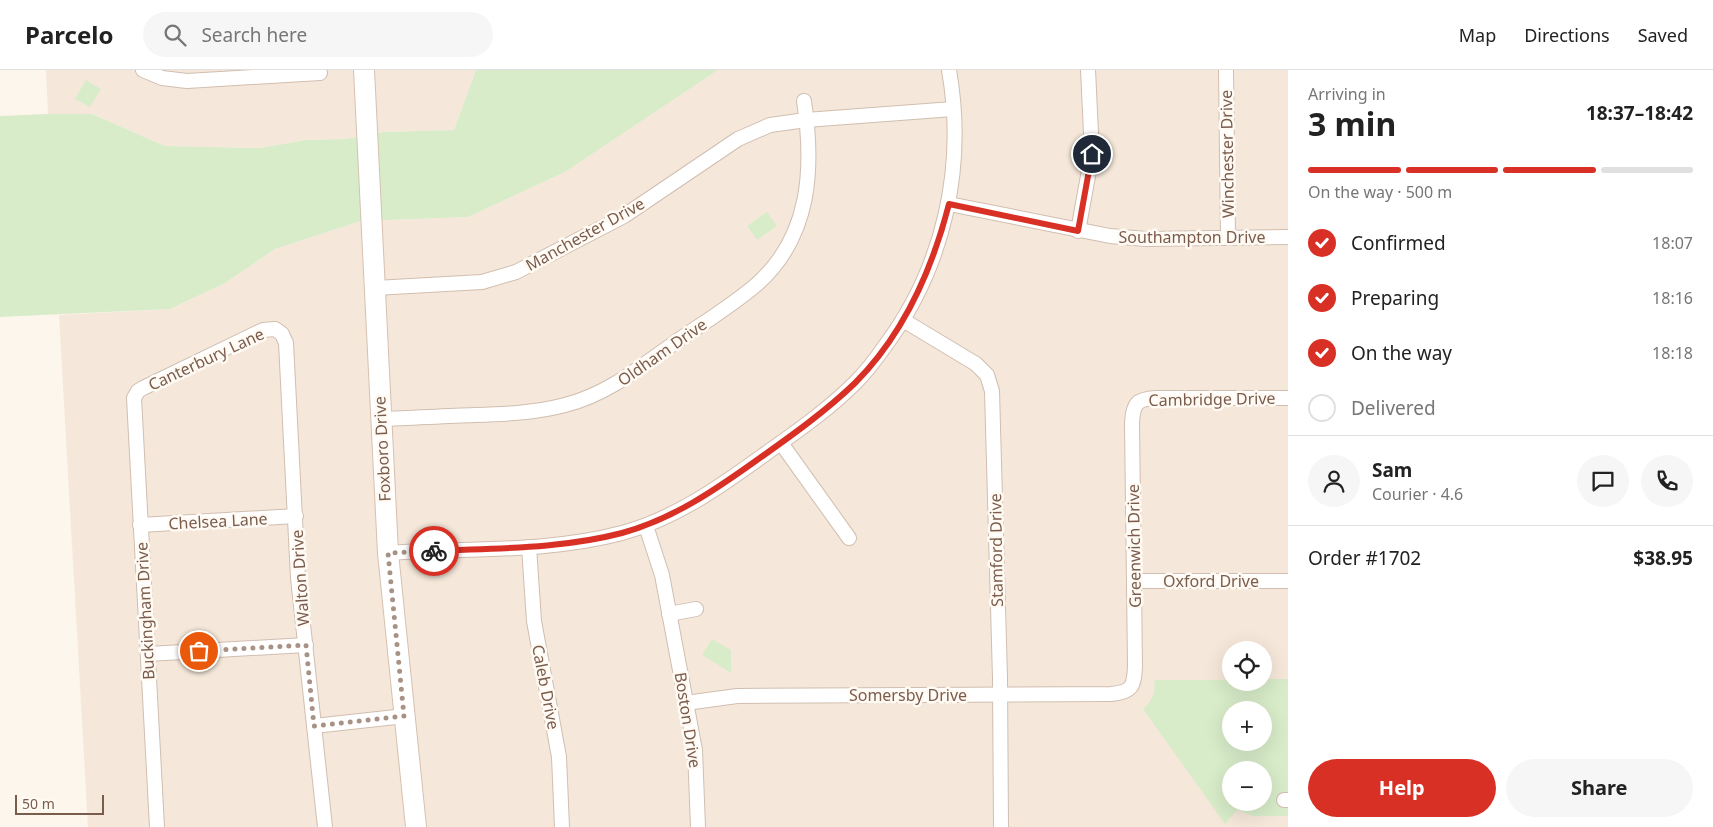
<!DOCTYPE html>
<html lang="en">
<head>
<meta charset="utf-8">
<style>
  :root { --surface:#fff; --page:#f6f6f6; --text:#222; --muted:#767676; --line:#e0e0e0; --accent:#d93025 }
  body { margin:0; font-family:"Noto Sans",sans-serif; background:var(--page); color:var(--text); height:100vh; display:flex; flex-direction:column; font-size:19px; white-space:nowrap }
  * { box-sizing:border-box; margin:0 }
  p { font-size:16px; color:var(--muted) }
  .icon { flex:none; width:28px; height:28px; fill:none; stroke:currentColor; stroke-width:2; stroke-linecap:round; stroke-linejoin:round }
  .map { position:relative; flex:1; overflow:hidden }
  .side { display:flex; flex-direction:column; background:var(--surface); width:425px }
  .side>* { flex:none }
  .tools { position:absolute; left:1222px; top:571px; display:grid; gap:10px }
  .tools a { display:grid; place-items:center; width:50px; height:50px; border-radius:50%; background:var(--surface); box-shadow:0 5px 20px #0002; font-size:25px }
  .scale { position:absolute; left:15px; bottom:12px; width:89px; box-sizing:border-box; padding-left:5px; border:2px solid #7a5c4d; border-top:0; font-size:14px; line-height:18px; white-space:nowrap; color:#7a5c4d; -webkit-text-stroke:4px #fffaf3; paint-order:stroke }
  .pin { position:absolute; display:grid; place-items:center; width:42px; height:42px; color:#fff; margin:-21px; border:2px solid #fff; border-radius:50%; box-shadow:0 1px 5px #0007 }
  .courier { position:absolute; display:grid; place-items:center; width:50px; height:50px; margin:-25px; border:4px solid #d93025; border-radius:50%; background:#fff; color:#222; box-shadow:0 1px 6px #0007 }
  .headline em { font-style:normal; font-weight:700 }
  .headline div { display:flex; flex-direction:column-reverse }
  .headline { display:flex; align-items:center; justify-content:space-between; height:85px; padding:0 20px }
  h1 { font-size:32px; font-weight:700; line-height:38px }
  .bar { display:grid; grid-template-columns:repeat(4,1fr); gap:8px 5px; align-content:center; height:60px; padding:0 20px }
  .bar i { height:6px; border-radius:4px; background:var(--line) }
  .bar .selected { background:var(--accent) }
  .bar p { grid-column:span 4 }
  .line { display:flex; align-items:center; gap:12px; padding:0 20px; border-top:1px solid var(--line) }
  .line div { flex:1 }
  .round { display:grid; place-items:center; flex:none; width:52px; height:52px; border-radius:26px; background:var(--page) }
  ol { padding:0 20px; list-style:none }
  li { display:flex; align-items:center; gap:15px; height:55px }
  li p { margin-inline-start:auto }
  li .icon { padding:5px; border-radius:50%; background:var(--accent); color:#fff; stroke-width:4 }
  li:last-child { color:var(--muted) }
  li i { width:28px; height:28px; border:2px solid var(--line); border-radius:50% }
  .button { display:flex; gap:10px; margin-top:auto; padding:10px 20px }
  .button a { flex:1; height:58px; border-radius:30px; background:var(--accent); color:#fff; font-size:20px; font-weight:700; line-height:58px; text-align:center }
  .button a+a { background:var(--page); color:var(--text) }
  header { display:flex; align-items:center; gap:30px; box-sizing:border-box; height:70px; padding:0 25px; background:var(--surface); border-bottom:1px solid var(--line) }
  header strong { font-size:24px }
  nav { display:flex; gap:28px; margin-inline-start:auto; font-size:18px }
  .search { width:350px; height:45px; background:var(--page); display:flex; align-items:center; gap:12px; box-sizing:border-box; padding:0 18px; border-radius:28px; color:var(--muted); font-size:19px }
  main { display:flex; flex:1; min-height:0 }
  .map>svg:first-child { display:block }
  .residential { fill:#f5e8da; fill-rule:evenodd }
  .green { fill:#d8ecc9; fill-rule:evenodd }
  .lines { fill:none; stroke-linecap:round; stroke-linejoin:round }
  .street-casing { stroke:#d1beb0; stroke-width:16 }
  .secondary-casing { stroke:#d6c0b0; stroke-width:22 }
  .street { stroke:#fff; stroke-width:14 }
  .secondary { stroke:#fff; stroke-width:20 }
  .done { stroke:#a89285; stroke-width:5; stroke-dasharray:0 9 }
  .route { stroke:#d93025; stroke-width:6 }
  .labels { text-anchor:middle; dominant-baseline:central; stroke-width:5; stroke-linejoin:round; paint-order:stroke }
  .street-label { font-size:16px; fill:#7a5c4d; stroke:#fffaf3 }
</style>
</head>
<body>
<header>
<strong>Parcelo</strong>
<div class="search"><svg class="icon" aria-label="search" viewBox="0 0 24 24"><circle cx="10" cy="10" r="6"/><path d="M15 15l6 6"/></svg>Search here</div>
<nav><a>Map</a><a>Directions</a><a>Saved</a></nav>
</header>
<main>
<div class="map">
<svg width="1288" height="757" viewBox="0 0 1288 757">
  <rect width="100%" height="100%" fill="#fdf6ec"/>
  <!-- residential -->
  <g class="residential">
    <path d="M46,0H476L454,60L384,62L346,69L306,70L260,78L165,76L92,44H48Z"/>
    <path d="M718,0H1288V757H88L59,245L170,239L225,213L275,179L361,151L468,147L565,102ZM1231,580H1264V612H1231ZM1231,640H1264V672H1231ZM1231,700H1264V732H1231Z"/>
  </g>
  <!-- green -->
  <g class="green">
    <path d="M476,0H718L565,102L468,147L361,151L275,179L225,213L170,239L0,247V46L48,44H92L165,76L260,78L306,70L346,69L384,62L454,60Z"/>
    <path d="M86,10L101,19L90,37L75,29Z"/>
    <path d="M767,142L777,156L757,170L747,156Z"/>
    <path d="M712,569L731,580V603L702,585Z"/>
    <path d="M1264,609H1288V746H1253L1237,740L1225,754L1143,639C1152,631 1156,623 1154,610H1231V612H1264ZM1231,640H1264V672H1231ZM1231,700H1264V732H1231Z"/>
  </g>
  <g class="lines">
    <defs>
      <g id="street">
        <path d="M143,0L162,8L187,11L320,3"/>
        <path d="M1226,0L1228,168"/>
        <path d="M949,134L1110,166L1146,169L1288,167"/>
        <path d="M1078,161L1092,84L1088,0"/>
        <path d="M375,218L482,212L516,202L624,146L738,69L770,55L806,50L953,39"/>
        <path d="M903,250L976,294L987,305L992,321L1000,608L1001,757"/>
        <path d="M381,349C412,348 444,346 475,345C505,344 535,343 565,335C606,325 639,298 673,274C700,255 730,237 756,215C811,167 814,98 804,31"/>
        <path d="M781,373L849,468"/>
        <path d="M140,455L296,446"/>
        <path d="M646,456L662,505L695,680L698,757"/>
        <path d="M529,477L534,551L559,687L562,757"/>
        <path d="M388,483C466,478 546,483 622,463C674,449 718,418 761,387C793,364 827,341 855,313C866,302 876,289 885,276C944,197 966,97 949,0"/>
        <path d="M1134,511H1288"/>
        <path d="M669,544L696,539"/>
        <path d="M148,584L306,575"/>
        <path d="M686,633L737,626L1111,624C1132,622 1134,617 1135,596L1132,353C1133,333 1137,329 1156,328H1288"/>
        <path d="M314,656L405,646"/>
        <path d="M1284,730H1288"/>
        <path d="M157,757L134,328L138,321L143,318L263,260L275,259L282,264L286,273L298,508L325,757"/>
      </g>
      <path id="secondary" d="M364,0L388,483L416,757"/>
    </defs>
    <!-- street casing -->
    <use href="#street" class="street-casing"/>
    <!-- secondary casing -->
    <use href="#secondary" class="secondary-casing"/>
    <!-- street -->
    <use href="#street" class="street"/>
    <!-- secondary -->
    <use href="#secondary" class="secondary"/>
  </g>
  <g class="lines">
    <!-- done -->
    <path class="done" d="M199,581L306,575L314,656L404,646L388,483L434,481"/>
    <!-- route -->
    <path class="route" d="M434,481C497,478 561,479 622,463C673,449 715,420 757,390C791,366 826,341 855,313C904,264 932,200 949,134L1078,161L1092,84"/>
  </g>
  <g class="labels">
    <!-- street labels -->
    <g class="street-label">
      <text transform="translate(1227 84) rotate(-91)">Winchester Drive</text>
      <text transform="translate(585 164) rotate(-29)">Manchester Drive</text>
      <text x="1192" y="167">Southampton Drive</text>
      <text transform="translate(662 282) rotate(-35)">Oldham Drive</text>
      <text transform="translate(206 289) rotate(-25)">Canterbury Lane</text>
      <text transform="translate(1212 329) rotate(-1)">Cambridge Drive</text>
      <text transform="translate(382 379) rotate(-93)">Foxboro Drive</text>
      <text transform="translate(218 451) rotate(-3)">Chelsea Lane</text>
      <text transform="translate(1134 476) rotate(-91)">Greenwich Drive</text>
      <text transform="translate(996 480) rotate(-91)">Stamford Drive</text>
      <text transform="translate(300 508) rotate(-94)">Walton Drive</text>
      <text x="1211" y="511">Oxford Drive</text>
      <text transform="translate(145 541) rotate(-93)">Buckingham Drive</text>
      <text transform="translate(546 617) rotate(79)">Caleb Drive</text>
      <text x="908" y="625">Somersby Drive</text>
      <text transform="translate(688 650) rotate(81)">Boston Drive</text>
    </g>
  </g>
</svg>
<div class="tools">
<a><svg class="icon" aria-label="locate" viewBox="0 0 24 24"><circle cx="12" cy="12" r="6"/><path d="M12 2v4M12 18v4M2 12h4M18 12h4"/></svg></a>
<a>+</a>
<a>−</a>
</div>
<div class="scale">50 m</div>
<div class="pin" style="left:199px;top:581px;background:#ea580c"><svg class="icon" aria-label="bag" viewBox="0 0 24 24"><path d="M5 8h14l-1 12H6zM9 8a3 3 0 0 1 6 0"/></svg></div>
<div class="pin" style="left:1092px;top:84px;background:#1f2937"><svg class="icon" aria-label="home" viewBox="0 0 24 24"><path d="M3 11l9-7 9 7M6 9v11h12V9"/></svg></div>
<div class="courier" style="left:434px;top:481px"><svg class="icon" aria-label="bike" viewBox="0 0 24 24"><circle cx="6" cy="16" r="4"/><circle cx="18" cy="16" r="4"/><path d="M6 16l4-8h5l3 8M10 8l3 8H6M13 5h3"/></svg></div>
</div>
<section class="side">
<div class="headline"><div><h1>3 min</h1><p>Arriving in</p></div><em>18:37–18:42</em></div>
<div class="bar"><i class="selected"></i><i class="selected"></i><i class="selected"></i><i></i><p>On the way · 500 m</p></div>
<ol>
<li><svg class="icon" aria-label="check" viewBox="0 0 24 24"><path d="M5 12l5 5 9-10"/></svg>Confirmed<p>18:07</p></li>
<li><svg class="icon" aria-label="check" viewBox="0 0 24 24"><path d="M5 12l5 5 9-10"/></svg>Preparing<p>18:16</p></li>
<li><svg class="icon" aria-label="check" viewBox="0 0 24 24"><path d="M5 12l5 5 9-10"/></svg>On the way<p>18:18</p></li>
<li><i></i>Delivered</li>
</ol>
<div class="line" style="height:90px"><a class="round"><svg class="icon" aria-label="person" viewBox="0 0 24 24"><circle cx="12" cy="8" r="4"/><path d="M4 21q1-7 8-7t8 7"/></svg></a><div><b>Sam</b><p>Courier · 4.6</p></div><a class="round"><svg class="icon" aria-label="chat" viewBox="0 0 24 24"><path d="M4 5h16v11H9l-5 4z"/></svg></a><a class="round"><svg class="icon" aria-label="phone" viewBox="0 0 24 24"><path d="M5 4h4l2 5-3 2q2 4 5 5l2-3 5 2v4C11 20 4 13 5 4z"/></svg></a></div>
<div class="line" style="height:65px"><div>Order #1702</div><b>$38.95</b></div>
<div class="button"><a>Help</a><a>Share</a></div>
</section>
</main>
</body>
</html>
